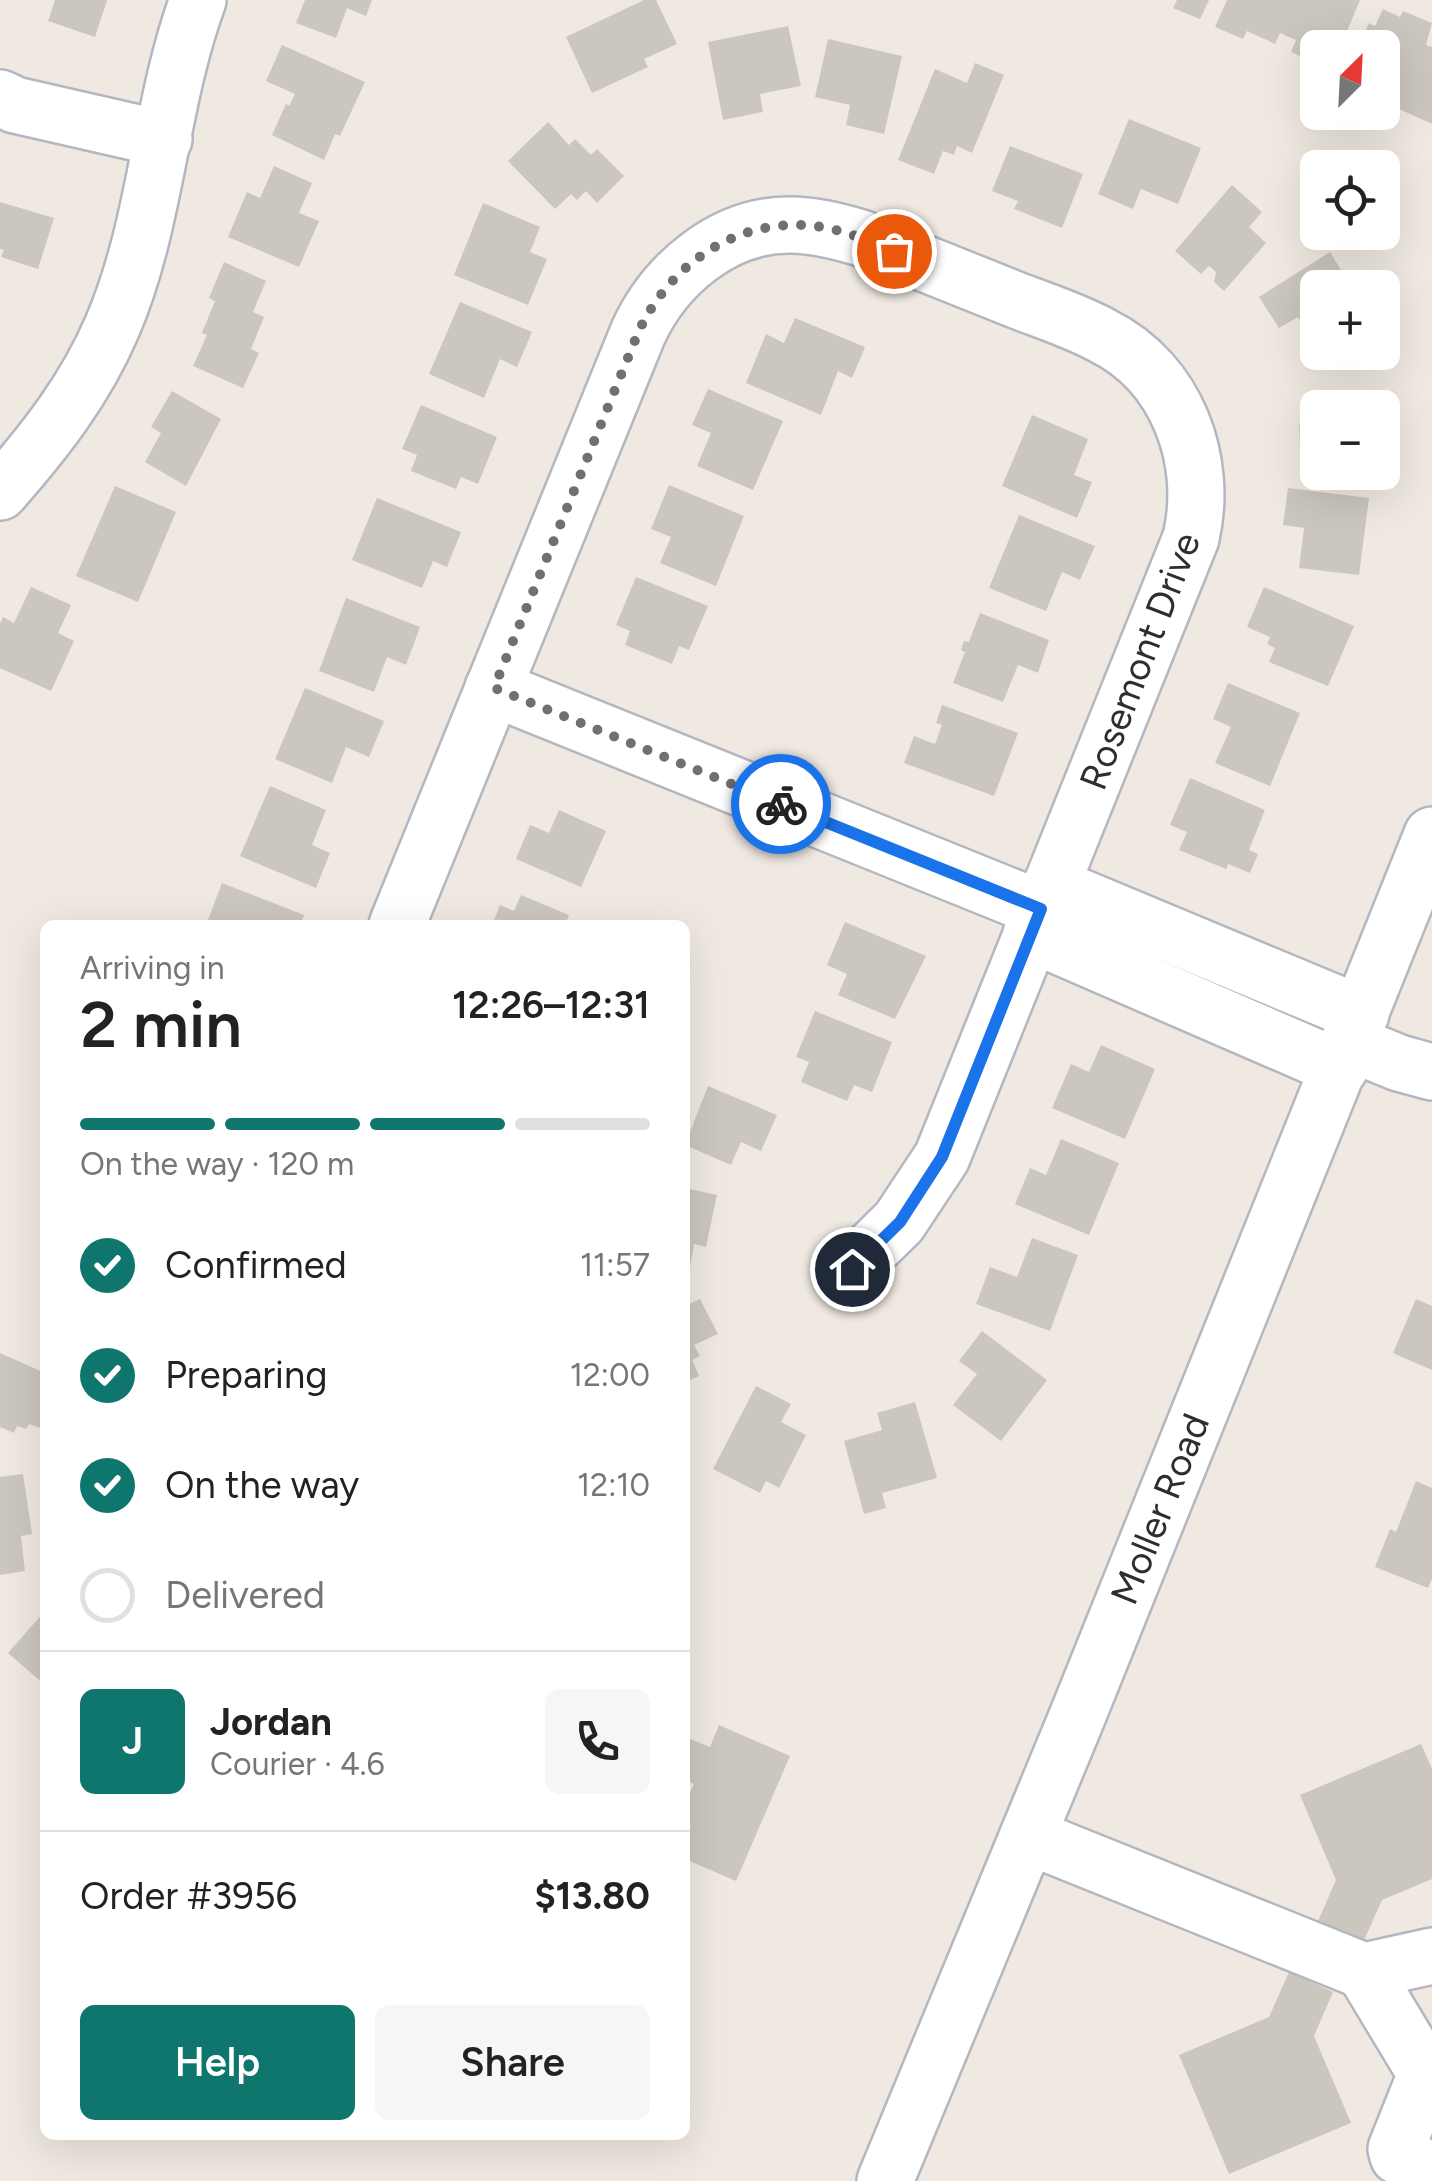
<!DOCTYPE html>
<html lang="en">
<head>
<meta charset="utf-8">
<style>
  :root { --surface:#fff; --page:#f6f6f6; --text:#222; --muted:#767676; --line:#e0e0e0; --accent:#0f766e }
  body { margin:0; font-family:Figtree,sans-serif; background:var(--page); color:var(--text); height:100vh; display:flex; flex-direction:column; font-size:38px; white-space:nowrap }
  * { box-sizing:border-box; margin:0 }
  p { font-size:32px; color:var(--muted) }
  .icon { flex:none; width:55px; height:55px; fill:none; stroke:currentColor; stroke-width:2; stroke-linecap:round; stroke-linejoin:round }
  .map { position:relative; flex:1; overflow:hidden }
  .panel { position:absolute; left:40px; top:920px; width:650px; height:1220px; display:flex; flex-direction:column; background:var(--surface); border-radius:15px; box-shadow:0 10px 40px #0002 }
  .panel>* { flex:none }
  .needle { width:65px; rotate:24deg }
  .fabs { position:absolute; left:1300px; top:30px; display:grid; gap:20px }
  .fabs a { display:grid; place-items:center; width:100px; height:100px; border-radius:15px; background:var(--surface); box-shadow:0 10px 40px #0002; font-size:50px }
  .pin { position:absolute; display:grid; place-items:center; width:85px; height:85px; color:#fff; margin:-42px; border:5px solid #fff; border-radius:50%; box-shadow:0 2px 10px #0007 }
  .courier { position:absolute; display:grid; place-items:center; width:100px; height:100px; margin:-50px; border:8px solid #1a73e8; border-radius:50%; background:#fff; color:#222; box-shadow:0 2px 12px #0007 }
  .headline em { font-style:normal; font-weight:600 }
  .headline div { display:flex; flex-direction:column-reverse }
  .headline { display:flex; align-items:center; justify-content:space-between; height:170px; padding:0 40px }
  h1 { font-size:65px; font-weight:600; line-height:75px }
  .bar { display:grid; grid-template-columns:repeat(4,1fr); gap:15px 10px; align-content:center; height:120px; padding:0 40px }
  .bar i { height:12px; border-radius:8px; background:var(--line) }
  .bar .current { background:var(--accent) }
  .bar p { grid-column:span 4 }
  .line { display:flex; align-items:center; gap:25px; padding:0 40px; border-top:2px solid var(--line) }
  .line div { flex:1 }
  .round { display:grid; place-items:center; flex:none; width:105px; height:105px; border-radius:15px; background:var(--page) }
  ol { padding:0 40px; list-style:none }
  li { display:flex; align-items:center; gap:30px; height:110px }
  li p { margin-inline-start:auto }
  li .icon { padding:10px; border-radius:50%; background:var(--accent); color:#fff; stroke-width:4 }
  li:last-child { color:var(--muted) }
  li i { width:55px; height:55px; border:5px solid var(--line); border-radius:50% }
  .primary-button { display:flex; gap:20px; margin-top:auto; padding:20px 40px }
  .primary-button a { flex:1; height:115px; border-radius:15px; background:var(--accent); color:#fff; font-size:40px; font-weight:600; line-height:115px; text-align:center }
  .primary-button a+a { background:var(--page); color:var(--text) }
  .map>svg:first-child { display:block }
  .building { fill:#cbc7bf }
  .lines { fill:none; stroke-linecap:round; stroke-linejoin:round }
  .minor-casing { stroke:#b4b7c1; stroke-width:60 }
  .minor { stroke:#fff; stroke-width:55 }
  .done { stroke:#726f6d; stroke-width:10; stroke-dasharray:0 18 }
  .route { stroke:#1a73e8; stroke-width:12 }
  .labels { text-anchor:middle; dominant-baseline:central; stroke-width:8; stroke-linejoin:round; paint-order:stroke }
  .street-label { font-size:38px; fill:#2e2e2e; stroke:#fff }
</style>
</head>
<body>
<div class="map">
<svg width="1432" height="2181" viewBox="0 0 1432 2181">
  <rect width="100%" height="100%" fill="#efe9e1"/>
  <!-- building -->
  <g class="building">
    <path d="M55,0H107L95,37L48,21Z"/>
    <path d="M305,0H372L366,16L347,8L336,38L296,23Z"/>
    <path d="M644,0H656L677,44L644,59L648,67L592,93L566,37Z"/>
    <path d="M1177,0H1209L1200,19L1173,8Z"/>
    <path d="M1227,0H1360L1340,48H1318V64L1291,52L1296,40L1280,33L1275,44L1247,31L1243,39L1215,27Z"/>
    <path d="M1383,9L1400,17L1403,11L1432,23L1426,45L1432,47V124L1399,109L1397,113L1382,107V48H1358L1369,23L1375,26Z"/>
    <path d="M788,26L801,86L760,94L763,112L723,120L708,42Z"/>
    <path d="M828,39L902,56L884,134L846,125L850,105L815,97Z"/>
    <path d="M282,45L365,82L340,136L335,134L324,160L272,135L286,104L289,106L295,94L266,81Z"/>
    <path d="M975,63L1004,75L972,153L957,146L954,155L943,151L934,174L898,160L935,69L967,83Z"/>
    <path d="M1129,119L1201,148L1178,204L1141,189L1133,209L1098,194Z"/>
    <path d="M548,122L569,145L575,139L591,155L597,149L624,176L597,203L586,191L577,200L571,194L555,209L508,161Z"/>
    <path d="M1010,146L1083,174L1062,228L1014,209L1018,201L992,191Z"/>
    <path d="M274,166L312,183L299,213L319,221L299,267L228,237L247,192L260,198Z"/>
    <path d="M1232,185L1262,212L1249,227L1266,243L1224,291L1214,282L1216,272L1209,266L1201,274L1175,251Z"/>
    <path d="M0,202L54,218L38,269L1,257L4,250L0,249Z"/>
    <path d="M483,203L540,227L530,252L547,259L528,305L454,275Z"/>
    <path d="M1330,252L1352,288H1318V347L1298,317L1279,328L1259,297Z"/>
    <path d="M224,262L266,281L253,312L264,317L251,349L259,353L243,388L193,366L207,335L202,333L215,301L209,298Z"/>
    <path d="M460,302L532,332L517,367L500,359L484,398L429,374Z"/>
    <path d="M795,318L865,347L852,378L838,371L821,415L746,383L766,334L784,343Z"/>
    <path d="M708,389L783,421L753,490L697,466L711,433L692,425Z"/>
    <path d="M172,391L221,419L186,486L145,462L161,433L151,427Z"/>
    <path d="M1393,391L1397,458L1382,459V408H1330L1329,396Z"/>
    <path d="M421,405L497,437L478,484L461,477L456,489L411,471L417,455L402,449Z"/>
    <path d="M1032,415L1088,439L1074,475L1092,482L1077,518L1002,486Z"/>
    <path d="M1318,423V464L1301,465L1299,425Z"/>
    <path d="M669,485L744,516L716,586L660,563L671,537L651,529Z"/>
    <path d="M115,486L176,512L138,602L76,576Z"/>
    <path d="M1288,488L1369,498L1359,575L1299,568L1304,528L1283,525Z"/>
    <path d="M377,498L461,532L447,567L433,561L422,588L352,560Z"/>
    <path d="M1019,515L1095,546L1080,580L1062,572L1046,611L989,588Z"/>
    <path d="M636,577L708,606L689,650L679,646L672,664L625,645L630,631L616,625Z"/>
    <path d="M31,587L71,605L58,633L74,641L51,691L0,668V624L3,617L14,623Z"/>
    <path d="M1264,587L1354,626L1328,686L1269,662L1275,648L1267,644L1270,637L1247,627Z"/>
    <path d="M346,598L420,627L406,665L387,657L374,692L319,671Z"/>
    <path d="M980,613L1049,640L1038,673L1018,665L1003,702L953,683L965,652L961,650L964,641L969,642Z"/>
    <path d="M1228,683L1300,713L1270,786L1215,763L1231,727L1213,719Z"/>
    <path d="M305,688L384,721L369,757L346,747L332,783L275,759Z"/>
    <path d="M942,705L1018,733L994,796L904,763L914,736L935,744L942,725L936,723Z"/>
    <path d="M1190,778L1265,810L1249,850L1258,854L1250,873L1228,864L1226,869L1179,850L1187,832L1170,825Z"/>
    <path d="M270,786L326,810L312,845L330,853L316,888L240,856Z"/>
    <path d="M559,810L606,831L581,887L516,859L530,825L549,833Z"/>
    <path d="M222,883L304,915L300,925H206Z"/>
    <path d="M521,895L569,915L565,925H492L500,905L514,911Z"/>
    <path d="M845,922L926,956L895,1019L838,995L847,974L827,965Z"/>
    <path d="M815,1011L892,1042L872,1092L854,1085L847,1101L801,1082L809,1062L796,1057Z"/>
    <path d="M1101,1045L1155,1069L1125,1139L1052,1108L1071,1064L1089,1072Z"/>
    <path d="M708,1086L777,1115L761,1151L741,1142L731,1165L685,1145Z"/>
    <path d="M1061,1139L1119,1163L1089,1235L1015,1204L1030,1168L1046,1175Z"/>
    <path d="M685,1188L717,1195L706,1247L694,1244L690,1267L685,1266Z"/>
    <path d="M1032,1238L1078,1255L1050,1331L976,1304L990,1267L1017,1277Z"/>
    <path d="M700,1299L718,1334L694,1345L700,1356L692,1360L699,1376L685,1382V1306Z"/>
    <path d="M1416,1299L1432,1306V1370L1393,1353Z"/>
    <path d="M982,1331L1047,1380L1001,1441L953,1405L977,1374L959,1361Z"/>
    <path d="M0,1353L45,1373L43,1429L29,1424L26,1429L17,1426L14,1433L0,1427Z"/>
    <path d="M756,1386L791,1404L781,1422L806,1435L779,1488L766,1481L760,1493L713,1469Z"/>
    <path d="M915,1402L937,1478L882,1493L886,1508L864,1514L844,1441L882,1430L877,1413Z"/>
    <path d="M23,1474L32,1534L21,1536L25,1571L0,1575V1477Z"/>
    <path d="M1416,1481L1432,1488V1579L1428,1588L1375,1567L1390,1529L1396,1532Z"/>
    <path d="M45,1611V1685L8,1653Z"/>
    <path d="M719,1725L790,1756L736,1881L685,1859V1804L694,1784L685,1780V1737L710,1747Z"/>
    <path d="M1421,1744L1432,1769V1879L1382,1900L1361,1947L1315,1928L1336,1880L1300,1795Z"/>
    <path d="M1289,1972L1333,1992L1314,2036L1351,2123L1229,2174L1179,2055L1269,2017Z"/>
  </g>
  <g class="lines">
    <defs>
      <g id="minor">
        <path d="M0,98L15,105L164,139"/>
        <path d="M0,492C45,441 85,390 112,327C157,223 159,106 198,0"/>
        <path d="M493,688L1041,909"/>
        <path d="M1051,885L1361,1014"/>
        <path d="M397,925L638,333C665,274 724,224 791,225C815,225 838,231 861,238C911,258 961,278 1011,298C1041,310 1074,320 1103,336C1177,373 1209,460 1191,538L942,1157L899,1222L851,1269"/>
        <path d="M1031,934L1340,1068"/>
        <path d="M1350,1043L1399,1063L1432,1072"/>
        <path d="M1028,1836L1364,1971L1432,1956"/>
        <path d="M1364,1971L1426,2074L1396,2149L1398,2156L1432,2170"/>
        <path d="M885,2181L1077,1717L1432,835"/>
      </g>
    </defs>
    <!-- minor casing -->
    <use href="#minor" class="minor-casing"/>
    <!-- minor -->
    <use href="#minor" class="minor"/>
  </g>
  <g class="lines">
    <!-- done -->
    <path class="done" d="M781,804L494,688L638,333C671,260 746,212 827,228C850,233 872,242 894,251"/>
    <!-- route -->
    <path class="route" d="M781,804L1041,909L942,1157L900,1222L852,1269"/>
  </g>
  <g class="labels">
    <!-- street labels -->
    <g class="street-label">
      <text transform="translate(1140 661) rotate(-69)">Rosemont Drive</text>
      <text transform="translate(1160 1509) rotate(-68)">Moller Road</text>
    </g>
  </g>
</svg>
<div class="fabs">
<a><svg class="needle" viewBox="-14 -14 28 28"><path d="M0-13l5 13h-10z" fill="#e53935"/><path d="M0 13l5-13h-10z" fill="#767676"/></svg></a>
<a><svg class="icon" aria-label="locate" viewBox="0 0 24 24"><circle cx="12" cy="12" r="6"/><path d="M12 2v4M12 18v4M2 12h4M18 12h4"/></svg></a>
<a>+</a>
<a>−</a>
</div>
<div class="pin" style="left:894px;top:251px;background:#ea580c"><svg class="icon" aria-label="bag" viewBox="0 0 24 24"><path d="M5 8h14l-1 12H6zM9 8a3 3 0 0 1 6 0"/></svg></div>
<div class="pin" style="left:852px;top:1269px;background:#1f2937"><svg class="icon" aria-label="home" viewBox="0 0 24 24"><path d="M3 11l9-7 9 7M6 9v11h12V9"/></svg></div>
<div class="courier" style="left:781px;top:804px"><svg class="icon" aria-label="bike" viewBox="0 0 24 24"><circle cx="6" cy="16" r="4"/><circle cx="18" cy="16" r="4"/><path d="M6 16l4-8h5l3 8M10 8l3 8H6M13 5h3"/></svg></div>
<section class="panel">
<div class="headline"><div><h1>2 min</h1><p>Arriving in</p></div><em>12:26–12:31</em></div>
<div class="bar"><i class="current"></i><i class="current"></i><i class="current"></i><i></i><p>On the way · 120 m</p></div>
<ol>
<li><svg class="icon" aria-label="check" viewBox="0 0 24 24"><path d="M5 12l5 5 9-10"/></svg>Confirmed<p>11:57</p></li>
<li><svg class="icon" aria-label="check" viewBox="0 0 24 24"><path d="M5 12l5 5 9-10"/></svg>Preparing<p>12:00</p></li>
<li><svg class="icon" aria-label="check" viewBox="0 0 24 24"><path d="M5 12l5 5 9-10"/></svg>On the way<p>12:10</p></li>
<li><i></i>Delivered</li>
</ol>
<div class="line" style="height:180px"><b class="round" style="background:var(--accent);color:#fff">J</b><div><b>Jordan</b><p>Courier · 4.6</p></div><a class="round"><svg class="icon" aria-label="phone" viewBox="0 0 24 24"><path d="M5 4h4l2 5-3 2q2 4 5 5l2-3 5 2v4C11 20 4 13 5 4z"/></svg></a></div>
<div class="line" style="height:130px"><div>Order #3956</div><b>$13.80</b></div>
<div class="primary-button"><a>Help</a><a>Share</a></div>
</section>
</div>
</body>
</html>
